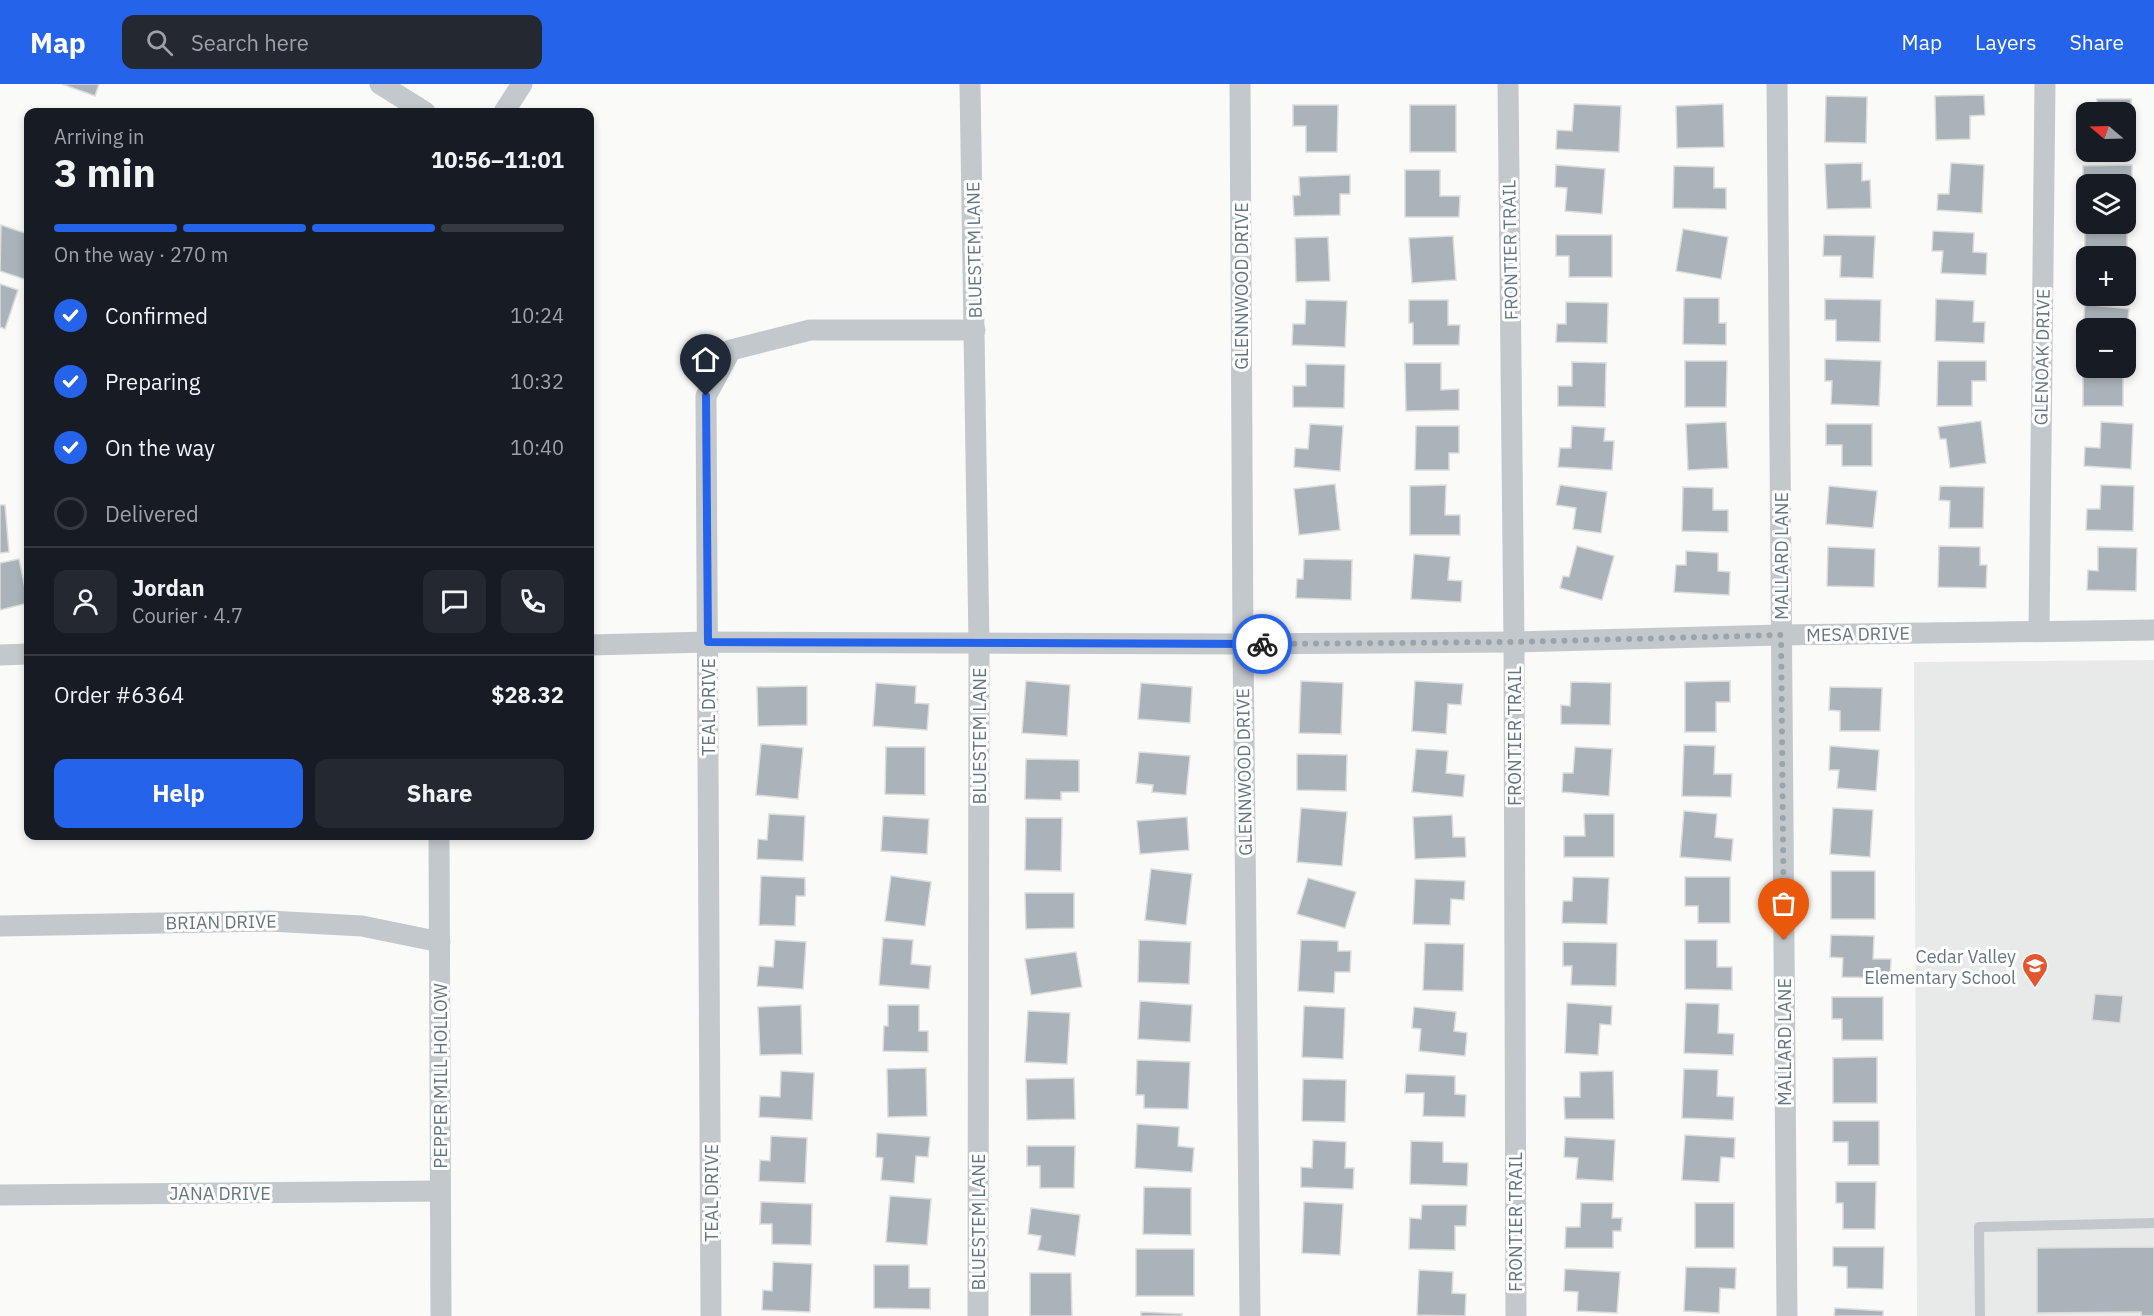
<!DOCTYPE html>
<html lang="en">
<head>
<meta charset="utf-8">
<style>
  :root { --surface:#171b24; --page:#242831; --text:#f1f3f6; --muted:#9ea1a6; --line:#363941; --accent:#2563eb }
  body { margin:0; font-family:"IBM Plex Sans",sans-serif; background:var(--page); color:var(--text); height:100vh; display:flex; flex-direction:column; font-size:22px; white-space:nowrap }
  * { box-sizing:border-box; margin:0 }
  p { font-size:20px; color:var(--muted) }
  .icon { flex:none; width:33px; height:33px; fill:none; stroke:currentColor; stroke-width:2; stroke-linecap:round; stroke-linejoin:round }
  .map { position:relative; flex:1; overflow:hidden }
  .drawer { position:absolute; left:24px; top:24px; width:570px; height:732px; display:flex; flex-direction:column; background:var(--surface); border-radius:12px; box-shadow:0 3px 9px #0003 }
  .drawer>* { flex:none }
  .needle { width:39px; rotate:289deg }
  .controls { position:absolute; left:2076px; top:18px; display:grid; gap:12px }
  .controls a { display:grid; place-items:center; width:60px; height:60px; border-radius:12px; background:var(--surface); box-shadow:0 3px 9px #0003; font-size:30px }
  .pin { position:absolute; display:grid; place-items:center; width:51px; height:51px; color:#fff; margin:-62px -26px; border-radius:50% 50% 50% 0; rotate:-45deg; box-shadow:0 0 6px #0007 }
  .pin .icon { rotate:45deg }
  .courier { position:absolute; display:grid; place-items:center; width:60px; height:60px; margin:-30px; border:4px solid #2563eb; border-radius:50%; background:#fff; color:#222; box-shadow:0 2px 8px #0007 }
  .summary em { font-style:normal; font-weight:700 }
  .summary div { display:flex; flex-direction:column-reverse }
  .summary { display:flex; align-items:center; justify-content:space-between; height:102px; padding:0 30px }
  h1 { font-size:39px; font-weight:700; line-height:45px }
  .bar { display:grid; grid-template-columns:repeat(4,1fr); gap:9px 6px; align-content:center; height:72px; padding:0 30px }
  .bar i { height:8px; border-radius:4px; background:var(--line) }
  .bar .on { background:var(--accent) }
  .bar p { grid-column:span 4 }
  .line { display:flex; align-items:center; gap:15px; padding:0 30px; border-top:2px solid var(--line) }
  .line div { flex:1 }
  .round { display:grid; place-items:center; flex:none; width:63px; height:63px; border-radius:12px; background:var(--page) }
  ol { padding:0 30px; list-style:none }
  li { display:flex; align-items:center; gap:18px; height:66px }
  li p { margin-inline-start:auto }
  li .icon { padding:6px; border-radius:50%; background:var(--accent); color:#fff; stroke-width:4 }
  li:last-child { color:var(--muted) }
  li i { width:33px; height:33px; border:3px solid var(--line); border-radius:50% }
  .button { display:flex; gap:12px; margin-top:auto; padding:12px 30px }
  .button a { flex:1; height:69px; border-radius:12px; background:var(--accent); color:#fff; font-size:24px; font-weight:700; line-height:69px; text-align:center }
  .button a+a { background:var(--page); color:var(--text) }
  header { display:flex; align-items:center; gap:36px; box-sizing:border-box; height:84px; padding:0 30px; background:var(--accent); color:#fff }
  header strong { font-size:28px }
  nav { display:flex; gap:33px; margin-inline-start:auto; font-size:21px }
  .search { width:420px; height:54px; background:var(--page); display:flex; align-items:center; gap:15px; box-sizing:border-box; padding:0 21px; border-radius:12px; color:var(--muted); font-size:22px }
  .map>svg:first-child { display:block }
  .built { fill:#e8e9e9 }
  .building { fill:#aab3b9; stroke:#dcdcda; stroke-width:1.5 }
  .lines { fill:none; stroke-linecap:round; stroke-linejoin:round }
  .service { stroke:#c3c8cc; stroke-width:10 }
  .minor { stroke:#c3c8cc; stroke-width:21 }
  .done { stroke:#99a4ac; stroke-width:6; stroke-dasharray:0 10.8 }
  .route { stroke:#2563eb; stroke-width:8 }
  .labels { text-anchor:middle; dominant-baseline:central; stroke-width:6; stroke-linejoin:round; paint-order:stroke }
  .street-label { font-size:18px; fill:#657683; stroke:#fff }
  .poi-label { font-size:18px; fill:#657683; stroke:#fff; text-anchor:end }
</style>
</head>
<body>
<header>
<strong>Map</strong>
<div class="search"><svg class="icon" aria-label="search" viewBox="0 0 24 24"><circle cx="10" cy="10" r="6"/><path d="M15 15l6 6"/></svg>Search here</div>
<nav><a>Map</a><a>Layers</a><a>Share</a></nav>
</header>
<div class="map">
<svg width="2154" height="1232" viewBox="0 0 2154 1232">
  <rect width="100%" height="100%" fill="#fafaf8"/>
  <!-- built -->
  <path class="built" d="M2154,576V1232H1917L1914,578Z"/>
  <!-- building -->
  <g class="building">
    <path d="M62,0H99L95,12Z"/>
    <path d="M1984,11L1985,31L1970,32V55L1936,56L1935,12Z"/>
    <path d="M1826,12L1867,13L1866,59L1825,58Z"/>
    <path d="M2097,15H2131L2132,61H2126V28H2097Z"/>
    <path d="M1574,20L1621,22L1619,68L1556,65L1557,46L1572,47Z"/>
    <path d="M1723,20L1724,63L1677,64L1676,22Z"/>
    <path d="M1293,21H1338L1337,68H1306V42H1293Z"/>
    <rect x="1410" y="21" width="46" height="47"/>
    <path d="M1862,79V97L1870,96L1871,124L1827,125L1825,80Z"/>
    <path d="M1951,79L1984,81L1982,129L1937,126L1938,110H1949Z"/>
    <path d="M1556,81L1605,85L1602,130L1565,127L1567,104L1555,103Z"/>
    <path d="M2132,81V123L2126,124V100L2083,101V82Z"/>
    <path d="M1674,82L1714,83V104H1726V125L1673,124Z"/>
    <path d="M1405,86H1440V112H1460L1459,133H1405Z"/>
    <path d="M1350,91V110H1340V131L1294,132L1293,112L1300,111L1299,93Z"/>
    <path d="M1,141L28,150L27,196L0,187Z"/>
    <path d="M1683,145L1728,153L1721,195L1676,187Z"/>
    <path d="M2085,146H2127V199H2126V172H2086V199H2084Z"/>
    <path d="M1933,147L1974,149L1973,168L1987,169L1986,191L1941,189L1943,167H1932Z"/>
    <path d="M1556,151H1612V193H1569V172H1556Z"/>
    <path d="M1824,151L1875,152L1873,194L1840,193L1841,172H1823Z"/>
    <path d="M1453,152L1456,196L1412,199L1409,154Z"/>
    <path d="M1328,153L1330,197L1296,198L1295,154Z"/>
    <path d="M0,200L18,206L5,245L0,243Z"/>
    <path d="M1684,214H1719V239H1726V261L1683,260Z"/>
    <path d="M1825,215L1881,216L1880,258L1836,257V236H1825Z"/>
    <path d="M1936,215L1974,217L1973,238H1985L1984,259L1935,257Z"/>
    <path d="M1306,216L1347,217L1345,263L1292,261L1293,240H1305Z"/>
    <path d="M1409,216H1448V241H1460L1459,261H1413V239H1409Z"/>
    <path d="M1566,218L1608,219L1607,259L1556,258L1557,240H1566Z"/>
    <path d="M2085,220L2129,225L2126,254V244H2083Z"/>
    <path d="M1825,275L1881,277L1879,322L1831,320L1832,297H1825Z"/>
    <path d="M2083,276H2086V284H2123V322H2083Z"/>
    <path d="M1685,277H1727L1726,323H1685Z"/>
    <path d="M1938,277H1986V297H1972V322H1937Z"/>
    <path d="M1572,278L1606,279L1605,323L1558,322V302H1572Z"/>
    <path d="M1405,279H1441V306L1459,305V326L1406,327Z"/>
    <path d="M1306,280L1345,281L1344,324L1293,323V302H1306Z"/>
    <path d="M1981,337L1986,379L1950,384L1946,355H1940L1938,343Z"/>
    <path d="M1726,338L1728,384L1688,386L1686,340Z"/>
    <path d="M2101,338L2133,340L2131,385L2084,382L2085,363L2100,364Z"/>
    <path d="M1310,340L1343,342L1340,387L1294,383L1295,364L1308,365Z"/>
    <path d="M1826,340H1872V382H1842V361H1826Z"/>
    <path d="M1416,342H1459V369H1449V386H1415Z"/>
    <path d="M1572,342L1605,344L1604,357H1614L1612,386L1558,383L1560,364H1571Z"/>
    <path d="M1335,400L1340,446L1299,451L1294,405Z"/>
    <path d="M1446,401L1445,431H1460V451H1410V402Z"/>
    <path d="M1560,401L1607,408L1601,449L1573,445L1576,424L1556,421Z"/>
    <path d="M2101,401L2134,402L2133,447L2086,446L2087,425H2100Z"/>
    <path d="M1829,402L1877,407L1873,444L1826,440Z"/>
    <path d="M1940,402L1984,403L1983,444H1949L1950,417L1939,416Z"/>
    <path d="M1683,403L1713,404V426H1728V448L1682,447Z"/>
    <path d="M0,421H5L9,468L0,469Z"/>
    <path d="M1577,462L1614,472L1602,516L1560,504L1563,492L1569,493Z"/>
    <path d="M1939,462L1980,463V481H1987L1986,504L1938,503Z"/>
    <path d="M1828,463L1875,465L1874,503L1827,502Z"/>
    <path d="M2098,463L2137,464L2136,507L2087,506L2088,486L2098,487Z"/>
    <path d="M1686,467L1718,469V487L1730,488L1729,511L1674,508L1676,481H1686Z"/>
    <path d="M1414,470L1450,473L1448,496L1462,497L1461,518L1411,515Z"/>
    <path d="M19,475L28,519L0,526V479Z"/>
    <path d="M1304,475L1352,476L1351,516L1296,514L1297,495H1303Z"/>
    <path d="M1026,597L1070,601L1067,652L1022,649Z"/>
    <path d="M1301,597L1343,599L1341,650L1299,649Z"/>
    <path d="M1415,597L1463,600L1461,621L1448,620L1446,650L1412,647Z"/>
    <path d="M1730,597V618H1716V648H1685V598Z"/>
    <path d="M1571,598L1611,599L1610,641L1561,640V621L1570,622Z"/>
    <path d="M876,599L916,602L915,619L929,620L927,646L873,642Z"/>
    <path d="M1141,599L1192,603L1190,639L1138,635Z"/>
    <path d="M807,602V641L758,642L757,603Z"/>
    <path d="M1830,603L1882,604L1880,647H1840V627L1829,626Z"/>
    <path d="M761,660L803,664L798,715L756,711Z"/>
    <path d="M1684,661L1715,662L1714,690H1732L1731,713L1682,712Z"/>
    <path d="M1830,662L1879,666L1876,707L1837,704L1839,686H1829Z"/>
    <path d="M886,663H925V711L885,710Z"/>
    <path d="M1575,663L1612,665L1609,712L1562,708L1563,689H1573Z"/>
    <path d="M1416,665L1448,667L1446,689L1465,691L1463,713L1412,708Z"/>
    <path d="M1139,668L1190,672L1186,711L1152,708L1153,701L1136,699Z"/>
    <path d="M1297,670L1347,671L1346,707L1297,706Z"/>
    <path d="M1026,675L1079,676V708H1061V716L1025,715Z"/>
    <path d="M1301,724L1347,728L1342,782L1297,778Z"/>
    <path d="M1833,724L1873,726L1870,773L1830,770Z"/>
    <path d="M1684,727L1717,730L1715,753L1733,755L1731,777L1680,773Z"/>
    <path d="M769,730L805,732L803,777L757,775L758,755L767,756Z"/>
    <path d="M1584,730H1614V773H1564V752H1585Z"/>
    <path d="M1452,731L1453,753H1465L1466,773L1415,775L1413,733Z"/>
    <path d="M883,732L929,735L927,770L881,767Z"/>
    <path d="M1187,733L1189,766L1140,770L1137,737Z"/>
    <path d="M1026,734H1062L1061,787L1025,786Z"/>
    <path d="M1151,785L1192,790L1186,841L1145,836Z"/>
    <rect x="1831" y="787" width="44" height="48"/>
    <path d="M761,792L805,794V812H796L795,842L759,841Z"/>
    <path d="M891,792L931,798L925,842L885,837Z"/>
    <path d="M1573,793L1609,794L1607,840L1562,839L1563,817H1572Z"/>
    <path d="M1685,793H1730V839H1698V822H1685Z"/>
    <path d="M1308,794L1356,808L1345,844L1297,830Z"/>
    <path d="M1415,795L1465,797L1464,816L1451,815L1450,841L1413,840Z"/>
    <path d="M1025,809H1074V844L1026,845Z"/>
    <path d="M1831,851L1874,852L1873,875H1891L1890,894L1842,893L1843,874L1830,873Z"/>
    <path d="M883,854L913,856L911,880L931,882L929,905L879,901Z"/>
    <path d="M775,856L806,858L803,905L757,902L759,882L773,883Z"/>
    <path d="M1139,856L1191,858L1189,900L1138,898Z"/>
    <path d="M1301,856L1338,857V867H1351L1350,888H1335L1334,909L1298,907Z"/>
    <path d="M1685,856H1717V883H1732V906L1685,905Z"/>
    <path d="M1563,858L1617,859L1616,902L1571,901L1572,882H1563Z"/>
    <path d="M1425,859L1464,860L1463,907L1423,906Z"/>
    <path d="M1076,868L1082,903L1031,911L1025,875Z"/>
    <path d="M2095,910L2123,912L2120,939L2092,936Z"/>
    <path d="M1832,913H1883V956H1842V935H1832Z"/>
    <path d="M1140,917L1192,921L1190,958L1138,955Z"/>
    <path d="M1567,919L1612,922L1611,941L1600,940L1598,971L1565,969Z"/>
    <path d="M1686,919L1719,920L1718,949L1734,950L1733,971L1684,969Z"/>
    <path d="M801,921L802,970L760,971L758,923Z"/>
    <path d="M888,921H919V947H928V968L883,967L884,942H888Z"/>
    <path d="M1304,922L1345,924L1343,975L1302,973Z"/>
    <path d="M1414,923L1456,928L1454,947L1467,949L1465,972L1419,967L1421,945L1412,944Z"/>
    <path d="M1028,927L1070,929L1067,980L1025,978Z"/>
    <path d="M1877,973V1019H1833V974Z"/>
    <path d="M1137,976L1190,978L1188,1025L1144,1024V1011H1136Z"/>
    <path d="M926,984L927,1032L888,1033L887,985Z"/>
    <path d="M1684,985L1718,986L1717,1012L1734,1013L1733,1036L1682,1034Z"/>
    <path d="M781,987L814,989L812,1036L759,1033L760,1012L780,1013Z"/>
    <path d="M1613,987L1614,1035H1565L1564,1013H1580V988Z"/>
    <path d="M1406,990L1455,992V1010L1466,1011L1465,1033L1423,1032L1424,1009H1405Z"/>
    <path d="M1074,994L1075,1035L1027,1036L1026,995Z"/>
    <path d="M1303,995L1346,996L1345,1038L1302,1037Z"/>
    <path d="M1833,1037H1879V1081H1848V1058H1833Z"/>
    <path d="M1137,1040L1179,1043L1178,1062L1194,1064L1192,1088L1135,1084Z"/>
    <path d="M877,1049L930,1053L928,1073L916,1072L914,1099L881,1096L883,1074L876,1073Z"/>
    <path d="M1685,1051L1735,1054L1734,1074L1721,1073L1719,1098L1682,1096Z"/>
    <path d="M771,1052L807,1054L805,1099L759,1097L760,1076L770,1077Z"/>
    <path d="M1565,1053L1615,1056L1613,1097L1576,1095L1578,1074L1564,1073Z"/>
    <path d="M1313,1056L1346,1058L1345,1084H1354L1353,1105L1301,1103V1083L1312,1084Z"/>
    <path d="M1411,1057L1443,1058V1078L1468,1079L1467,1102L1410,1100Z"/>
    <path d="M1027,1062H1075L1074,1104H1040V1082H1027Z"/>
    <path d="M1836,1098H1876L1875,1145H1843V1119H1836Z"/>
    <path d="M1144,1103L1191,1104V1151L1143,1150Z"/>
    <path d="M890,1112L931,1115L927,1161L886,1158Z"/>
    <path d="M761,1118L812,1120L811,1161L772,1160V1140H760Z"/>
    <path d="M1304,1118L1343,1120L1340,1171L1302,1169Z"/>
    <path d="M1581,1119H1613L1612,1134H1622L1621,1147H1613V1164H1565L1566,1143H1580Z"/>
    <rect x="1695" y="1119" width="39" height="45"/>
    <path d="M1422,1121H1467L1466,1142H1455V1166L1409,1165L1410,1134L1421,1135Z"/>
    <path d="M1031,1124L1080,1131L1075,1172L1038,1166L1041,1152L1028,1150Z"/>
    <path d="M1833,1163H1884L1883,1205L1847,1204V1183L1833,1182Z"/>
    <path d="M2154,1163V1232H2141V1228L2037,1229V1164Z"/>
    <rect x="1136" y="1165" width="58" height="47"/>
    <path d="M773,1178L812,1180L810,1228L762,1226L763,1206L772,1207Z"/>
    <path d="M874,1181H909V1204H930V1225L874,1224Z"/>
    <path d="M1686,1183L1736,1184L1735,1205L1720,1204L1719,1229L1684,1227Z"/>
    <path d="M1565,1185L1620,1188L1617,1229L1577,1227L1578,1208L1564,1207Z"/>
    <path d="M1419,1186L1453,1188L1452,1209L1466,1210L1465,1232L1417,1231Z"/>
    <path d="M1030,1189H1071L1072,1232H1030Z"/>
    <path d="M1835,1224L1883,1227V1232H1834Z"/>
    <path d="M1141,1228L1182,1230V1232H1141Z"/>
  </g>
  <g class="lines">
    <!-- service -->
    <path class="service" d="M1980,1232L1979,1143L2154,1139"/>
    <!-- minor -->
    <g class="minor">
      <path d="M380,0L425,28"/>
      <path d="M970,0L979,559L978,1232"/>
      <path d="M1240,0L1243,560L1250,1232"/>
      <path d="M1508,0L1514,558L1516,1232"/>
      <path d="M1777,0L1787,1232"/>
      <path d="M504,28L522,0"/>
      <path d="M2039,547L2045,0"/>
      <path d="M590,561L708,558L1243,560L1514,558L1781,551L2154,546"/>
      <path d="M0,571L28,570"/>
      <path d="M439,752L441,1232"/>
      <path d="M0,842L269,837L362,842L440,858"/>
      <path d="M0,1111L440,1107"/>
      <path d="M711,1232L706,312L731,266L810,246H975"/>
    </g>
  </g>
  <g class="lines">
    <!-- done -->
    <path class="done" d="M1262,560L1514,558L1781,551L1784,856"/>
    <!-- route -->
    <path class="route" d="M706,312L708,558L1262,560"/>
  </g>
  <!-- icons -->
  <defs>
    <symbol id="school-pin" viewBox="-11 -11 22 30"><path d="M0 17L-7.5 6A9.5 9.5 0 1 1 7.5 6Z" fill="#e4572e" stroke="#fff"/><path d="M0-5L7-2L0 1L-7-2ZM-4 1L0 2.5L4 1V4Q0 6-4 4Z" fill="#fff"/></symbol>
  </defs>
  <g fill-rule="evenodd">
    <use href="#school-pin" x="2020" y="867" width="30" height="40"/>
  </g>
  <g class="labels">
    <!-- street labels -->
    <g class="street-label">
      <text transform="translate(974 166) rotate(-91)">BLUESTEM LANE</text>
      <text transform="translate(1510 166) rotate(-91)">FRONTIER TRAIL</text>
      <text transform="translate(1241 202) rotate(-90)">GLENNWOOD DRIVE</text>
      <text transform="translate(2042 273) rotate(-89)">GLENOAK DRIVE</text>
      <text transform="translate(1781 472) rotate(-90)">MALLARD LANE</text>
      <text transform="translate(1858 550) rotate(-1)">MESA DRIVE</text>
      <text transform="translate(708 623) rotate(-90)">TEAL DRIVE</text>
      <text transform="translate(979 652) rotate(-90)">BLUESTEM LANE</text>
      <text transform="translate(1514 652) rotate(-90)">FRONTIER TRAIL</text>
      <text transform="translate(1244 688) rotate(-91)">GLENNWOOD DRIVE</text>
      <text transform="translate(221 838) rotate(-1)">BRIAN DRIVE</text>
      <text transform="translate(1784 958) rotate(-90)">MALLARD LANE</text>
      <text transform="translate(440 992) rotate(-90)">PEPPER MILL HOLLOW</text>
      <text x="220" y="1109">JANA DRIVE</text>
      <text transform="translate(711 1109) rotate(-90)">TEAL DRIVE</text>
      <text transform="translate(978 1138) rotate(-90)">BLUESTEM LANE</text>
      <text transform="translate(1515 1138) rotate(-90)">FRONTIER TRAIL</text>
    </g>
    <!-- poi labels -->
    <g class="poi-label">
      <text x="2016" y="872">Cedar Valley<tspan x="2016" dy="21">Elementary School</tspan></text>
    </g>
  </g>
</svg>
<div class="controls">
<a><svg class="needle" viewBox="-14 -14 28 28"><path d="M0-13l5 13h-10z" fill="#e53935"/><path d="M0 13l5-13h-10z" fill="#9ea1a6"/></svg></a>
<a><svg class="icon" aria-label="layers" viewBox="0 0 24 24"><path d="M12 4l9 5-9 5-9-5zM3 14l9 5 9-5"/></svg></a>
<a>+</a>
<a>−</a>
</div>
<div class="pin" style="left:1784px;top:856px;background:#ea580c"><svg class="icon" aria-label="bag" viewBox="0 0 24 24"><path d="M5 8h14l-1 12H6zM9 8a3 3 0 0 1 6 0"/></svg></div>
<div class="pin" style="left:706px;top:312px;background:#1f2937"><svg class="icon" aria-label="home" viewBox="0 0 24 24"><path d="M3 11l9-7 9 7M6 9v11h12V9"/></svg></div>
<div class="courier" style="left:1262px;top:560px"><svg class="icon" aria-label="bike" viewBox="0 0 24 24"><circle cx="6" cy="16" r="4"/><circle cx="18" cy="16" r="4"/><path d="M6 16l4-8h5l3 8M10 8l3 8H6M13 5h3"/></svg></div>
<section class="drawer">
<div class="summary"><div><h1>3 min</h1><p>Arriving in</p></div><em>10:56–11:01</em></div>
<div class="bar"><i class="on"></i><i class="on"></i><i class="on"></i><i></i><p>On the way · 270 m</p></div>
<ol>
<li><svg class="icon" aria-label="check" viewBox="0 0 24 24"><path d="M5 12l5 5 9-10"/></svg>Confirmed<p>10:24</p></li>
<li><svg class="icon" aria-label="check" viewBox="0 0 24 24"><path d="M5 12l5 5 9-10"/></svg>Preparing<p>10:32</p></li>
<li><svg class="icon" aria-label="check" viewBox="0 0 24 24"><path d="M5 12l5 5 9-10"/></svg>On the way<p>10:40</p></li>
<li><i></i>Delivered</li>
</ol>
<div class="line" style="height:108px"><a class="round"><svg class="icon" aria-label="person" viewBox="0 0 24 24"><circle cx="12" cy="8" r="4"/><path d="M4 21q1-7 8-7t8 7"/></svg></a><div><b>Jordan</b><p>Courier · 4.7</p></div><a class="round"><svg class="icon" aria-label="chat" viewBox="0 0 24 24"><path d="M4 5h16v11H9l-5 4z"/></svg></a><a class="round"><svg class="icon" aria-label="phone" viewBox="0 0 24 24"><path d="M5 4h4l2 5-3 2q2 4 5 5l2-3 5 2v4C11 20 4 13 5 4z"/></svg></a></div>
<div class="line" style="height:78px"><div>Order #6364</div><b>$28.32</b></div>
<div class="button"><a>Help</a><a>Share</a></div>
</section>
</div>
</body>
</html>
